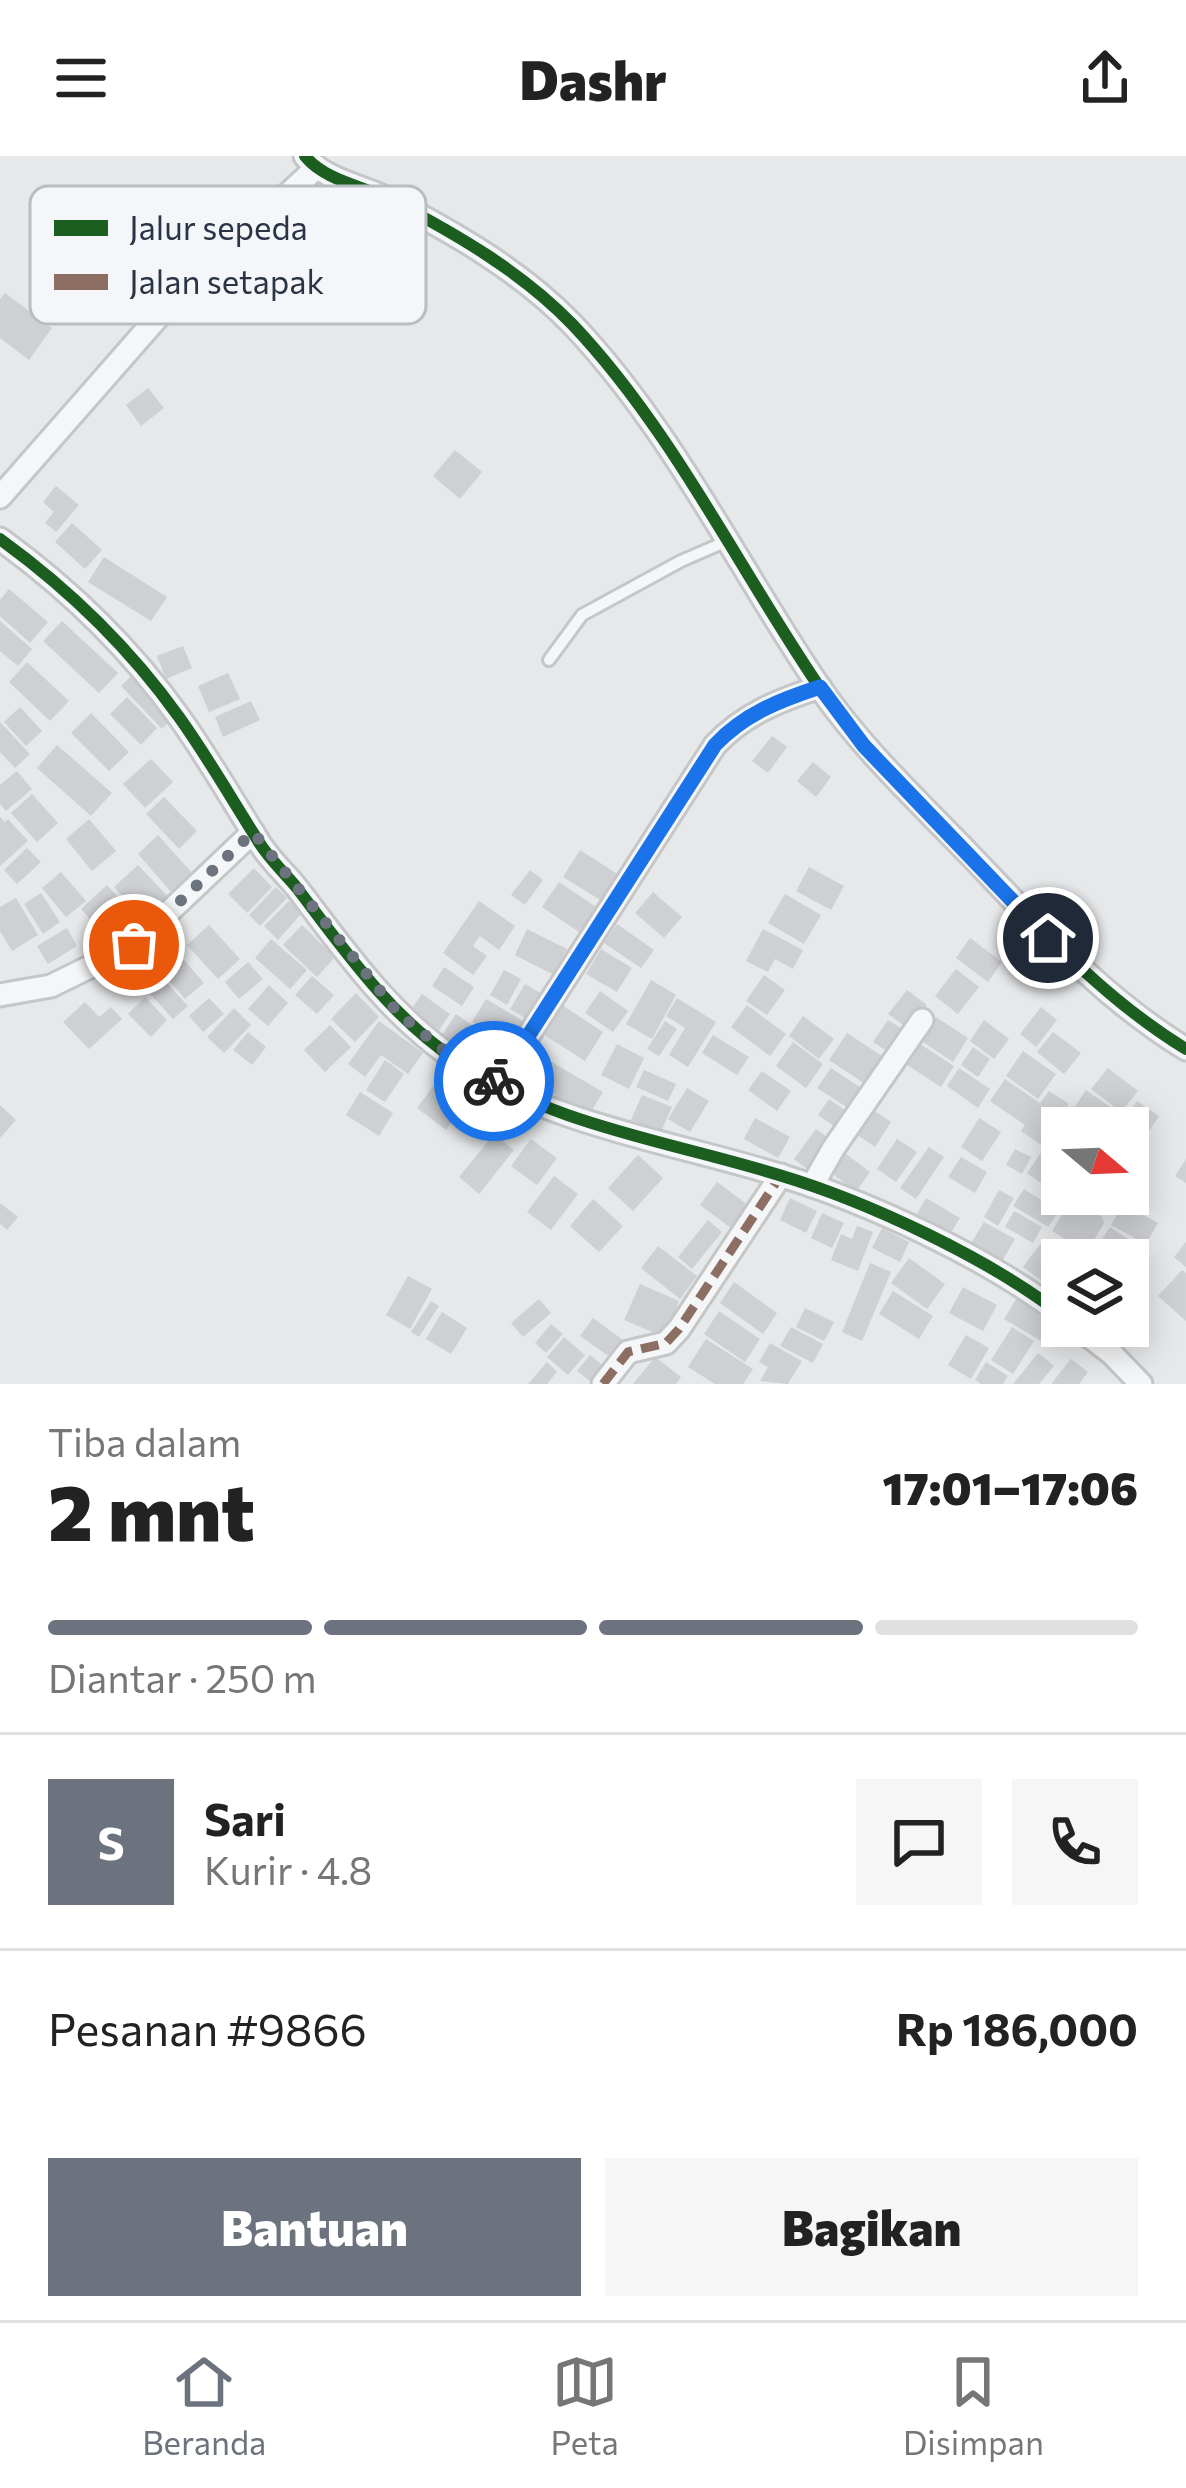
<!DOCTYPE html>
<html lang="id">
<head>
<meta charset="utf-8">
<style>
  :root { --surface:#fff; --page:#f6f6f6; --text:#222; --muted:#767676; --line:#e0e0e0; --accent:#6c737f }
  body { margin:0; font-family:Commissioner,sans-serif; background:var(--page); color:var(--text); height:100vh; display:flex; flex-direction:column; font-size:45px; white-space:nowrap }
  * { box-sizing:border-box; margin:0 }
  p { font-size:39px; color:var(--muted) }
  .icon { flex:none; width:66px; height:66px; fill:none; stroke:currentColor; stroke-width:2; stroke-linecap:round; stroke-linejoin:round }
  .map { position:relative; height:1228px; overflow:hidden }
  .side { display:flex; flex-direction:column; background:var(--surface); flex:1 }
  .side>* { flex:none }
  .needle { width:78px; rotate:109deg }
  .buttons { position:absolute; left:1041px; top:951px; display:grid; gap:24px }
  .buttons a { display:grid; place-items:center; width:108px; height:108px; border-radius:0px; background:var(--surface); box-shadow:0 6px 30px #0003; font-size:60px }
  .pin { position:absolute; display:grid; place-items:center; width:102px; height:102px; color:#fff; margin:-51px; border:6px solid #fff; border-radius:50%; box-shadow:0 3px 12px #0007 }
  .courier { position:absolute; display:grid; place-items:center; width:120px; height:120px; margin:-60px; border:9px solid #1a73e8; border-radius:50%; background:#fff; color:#222; box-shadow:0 3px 15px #0007 }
  .summary em { font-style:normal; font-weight:800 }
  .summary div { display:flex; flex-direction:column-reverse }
  .summary { display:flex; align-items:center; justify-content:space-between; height:204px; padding:0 48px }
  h1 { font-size:78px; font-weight:800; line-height:90px }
  .bar { display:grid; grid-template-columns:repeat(4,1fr); gap:18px 12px; align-content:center; height:144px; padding:0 48px }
  .bar i { height:15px; border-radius:9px; background:var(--line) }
  .bar .active { background:var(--accent) }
  .bar p { grid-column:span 4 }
  .line { display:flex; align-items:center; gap:30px; padding:0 48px; border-top:3px solid var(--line) }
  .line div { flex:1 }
  .round { display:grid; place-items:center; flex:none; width:126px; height:126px; border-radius:0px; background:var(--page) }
  .button { display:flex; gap:24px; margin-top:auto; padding:24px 48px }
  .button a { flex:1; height:138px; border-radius:0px; background:var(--accent); color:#fff; font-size:48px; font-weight:800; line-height:138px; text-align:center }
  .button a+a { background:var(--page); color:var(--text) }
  header { display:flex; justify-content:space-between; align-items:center; height:156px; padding:0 48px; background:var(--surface); font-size:54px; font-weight:800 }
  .tab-bar { display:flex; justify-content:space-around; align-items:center; height:168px; border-top:3px solid var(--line); background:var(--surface); font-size:33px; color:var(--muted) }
  .tab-bar a { display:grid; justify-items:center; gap:6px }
  .tab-bar .active { color:var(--accent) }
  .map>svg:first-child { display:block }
  .building { fill:#ced0d3 }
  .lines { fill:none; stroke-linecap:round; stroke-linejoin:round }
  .lane-casing { stroke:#c4c6c8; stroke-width:16 }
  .street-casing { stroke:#c4c6c8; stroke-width:27 }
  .lane { stroke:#f5f6f7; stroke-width:10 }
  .street { stroke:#f5f6f7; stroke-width:21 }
  .quiet { stroke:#8d6e63; stroke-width:9; stroke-dasharray:18 9; stroke-linecap:butt }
  .cycleway-casing { stroke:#f4f6f9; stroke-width:20 }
  .cycleway { stroke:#1b5e20; stroke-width:12 }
  .done { stroke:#6c737f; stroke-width:12; stroke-dasharray:0 21.6 }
  .route { stroke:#1a73e8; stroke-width:15 }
  .key { fill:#f4f6f9; stroke:#b8bcc3; stroke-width:3 }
  .key-label { font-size:33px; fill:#2b3445 }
</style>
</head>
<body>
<header><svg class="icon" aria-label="menu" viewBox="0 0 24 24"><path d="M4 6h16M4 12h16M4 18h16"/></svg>Dashr<svg class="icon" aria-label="share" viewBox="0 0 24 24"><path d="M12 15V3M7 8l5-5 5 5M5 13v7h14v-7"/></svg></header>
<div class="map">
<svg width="1186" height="1228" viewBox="0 0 1186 1228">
  <rect width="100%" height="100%" fill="#e6e8ea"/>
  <!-- building -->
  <g class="building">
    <path d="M5,137L52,172L29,204L0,182V143Z"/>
    <path d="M148,232L164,252L141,270L126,249Z"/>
    <path d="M455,294L482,316L460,343L433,320Z"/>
    <path d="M56,330L79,349L56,376L45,367L54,356L43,346Z"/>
    <path d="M72,367L102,394L85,413L55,386Z"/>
    <path d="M104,401L167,441L151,465L88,426Z"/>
    <path d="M9,433L48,466L30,487L0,460V444Z"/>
    <path d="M0,465L32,493L18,510L0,495Z"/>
    <path d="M62,465L118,517L99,537L43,485Z"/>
    <path d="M183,490L192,512L166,523L157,500Z"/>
    <path d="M27,506L69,545L50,565L9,526Z"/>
    <path d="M228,517L240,543L209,556L198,530Z"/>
    <path d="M133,518L175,560L162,573L121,530Z"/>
    <path d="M127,541L157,572L141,589L110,558Z"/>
    <path d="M251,545L260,564L223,581L215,561Z"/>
    <path d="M20,551L42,575L26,590L4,566Z"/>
    <path d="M91,557L129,596L109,615L71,577Z"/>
    <path d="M0,566L30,598L15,612L0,596Z"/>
    <path d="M772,580L787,591L768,617L752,605Z"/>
    <path d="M57,589L112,637L91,660L37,612Z"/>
    <path d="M151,603L173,626L145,652L123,628Z"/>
    <path d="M813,606L831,621L816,641L797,625Z"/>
    <path d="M17,615L32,633L6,655L0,648V629Z"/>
    <path d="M32,638L58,667L37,686L11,657Z"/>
    <path d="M164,641L197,675L179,693L146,658Z"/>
    <path d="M0,661L5,666L8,663L28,685L0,710Z"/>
    <path d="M89,663L116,695L92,715L66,683Z"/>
    <path d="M158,679L193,718L172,737L138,698Z"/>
    <path d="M27,692L41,706L17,728L4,714Z"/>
    <path d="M580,694L619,719L602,745L563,721Z"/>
    <path d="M138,709L171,744L147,766L114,731Z"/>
    <path d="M809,711L844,730L831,754L796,735Z"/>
    <path d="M254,712L272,731L247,757L228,738Z"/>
    <path d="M530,714L543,724L525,749L511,739Z"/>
    <path d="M61,716L86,745L66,761L42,732Z"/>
    <path d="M559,726L596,751L579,776L542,751Z"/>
    <path d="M107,729L134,759L108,783L81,753Z"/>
    <path d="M276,731L287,742L260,770L249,759Z"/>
    <path d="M653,736L682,761L664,782L635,757Z"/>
    <path d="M41,737L60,766L43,778L24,748Z"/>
    <path d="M785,738L821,759L804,788L768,767Z"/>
    <path d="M16,742L38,779L12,795L0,775V751Z"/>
    <path d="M289,745L302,757L278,784L264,770Z"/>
    <path d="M479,745L515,770L499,794L480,780L473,790L487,800L473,819L443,797Z"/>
    <path d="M617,768L654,794L641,812L604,787Z"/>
    <path d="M209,769L240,803L218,823L187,789Z"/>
    <path d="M302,769L335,801L317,821L283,789Z"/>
    <path d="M67,772L77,790L48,808L37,790Z"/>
    <path d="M527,773L567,793L554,819L515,799Z"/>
    <path d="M763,773L803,794L793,813L775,803L768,816L746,805Z"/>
    <path d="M970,782L1002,806L988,826L956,802Z"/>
    <path d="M271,783L307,814L290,833L255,802Z"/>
    <path d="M601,793L632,812L617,836L586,818Z"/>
    <path d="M184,804L204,827L185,843L165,820Z"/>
    <path d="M248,806L263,823L239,843L225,826Z"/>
    <path d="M444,811L474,831L462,850L432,830Z"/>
    <path d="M956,813L979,831L958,858L935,840Z"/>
    <path d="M504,814L521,823L507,849L490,839Z"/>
    <path d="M764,819L785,834L767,859L746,845Z"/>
    <path d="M312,820L334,839L317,858L295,839Z"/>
    <path d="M651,824L676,839L652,883L626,868Z"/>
    <path d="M165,825L188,850L173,863L150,838Z"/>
    <path d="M525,828L549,842L534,867L510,853Z"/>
    <path d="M269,829L288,847L268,870L248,853Z"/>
    <path d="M907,834L927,849L909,873L888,858Z"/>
    <path d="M600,835L628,855L613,876L585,857Z"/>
    <path d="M356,837L379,861L355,886L331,863Z"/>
    <path d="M422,838L450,858L437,877L408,858Z"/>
    <path d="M145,841L167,864L151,881L128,858Z"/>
    <path d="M209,842L224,858L203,876L189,860Z"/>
    <path d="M677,842L716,866L688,911L669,899L685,872L666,860Z"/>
    <path d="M486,843L523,865L513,883L495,872L492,878L472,866Z"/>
    <path d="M85,846L99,861L111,851L122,863L89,893L63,866Z"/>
    <path d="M562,849L603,876L585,905L543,878Z"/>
    <path d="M747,849L786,878L770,900L731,871Z"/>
    <path d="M1041,851L1057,864L1036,891L1020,878Z"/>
    <path d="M234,852L251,869L224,897L207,881Z"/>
    <path d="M456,858L480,875L464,898L440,882Z"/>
    <path d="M803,860L834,883L819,903L789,880Z"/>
    <path d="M936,861L968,882L953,906L920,884Z"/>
    <path d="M888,864L910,878L895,900L873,886Z"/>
    <path d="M984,864L1009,883L994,903L970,885Z"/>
    <path d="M379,865L423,897L408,918L381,899L365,921L348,908Z"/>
    <path d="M665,865L677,873L659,900L647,893Z"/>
    <path d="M330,869L351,891L325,916L304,894Z"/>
    <path d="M248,876L266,891L252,909L233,894Z"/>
    <path d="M1053,876L1081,897L1064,918L1037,896Z"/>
    <path d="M847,877L891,906L873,933L829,904Z"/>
    <path d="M494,878L515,890L499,920L477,907Z"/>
    <path d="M713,879L749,901L737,919L702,897Z"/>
    <path d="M793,886L823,908L806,932L776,910Z"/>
    <path d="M917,886L954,910L941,931L904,907Z"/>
    <path d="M617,888L644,902L629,933L601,919Z"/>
    <path d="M973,891L990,903L978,921L961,909Z"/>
    <path d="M1023,895L1056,918L1038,943L1006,920Z"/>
    <path d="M536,897L603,936L589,959L522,920Z"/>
    <path d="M385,904L404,918L385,946L366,934Z"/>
    <path d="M831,912L867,936L854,956L817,932Z"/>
    <path d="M959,912L990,933L978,952L947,930Z"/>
    <path d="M1108,912L1138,935L1121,956L1091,933Z"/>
    <path d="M644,914L676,928L668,945L636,931Z"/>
    <path d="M762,915L791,935L777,955L748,934Z"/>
    <path d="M1005,923L1040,947L1049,935L1069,948L1041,989L1021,975L1025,969L990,945Z"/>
    <path d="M437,925L466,947L446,974L417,952Z"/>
    <path d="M687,932L709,945L690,976L668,963Z"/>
    <path d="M1086,934L1116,955L1104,972H1097L1072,955Z"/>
    <path d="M360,936L393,957L379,980L346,959Z"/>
    <path d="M642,939L672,951L661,976L631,964Z"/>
    <path d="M829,943L855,961L844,977L818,959Z"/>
    <path d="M1137,945L1159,960L1136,994L1128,988V972H1118Z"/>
    <path d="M477,947L498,963L481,984L461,968Z"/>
    <path d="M0,949L16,964L0,982Z"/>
    <path d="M869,951L891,966L875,991L853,976Z"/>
    <path d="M755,962L790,981L778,1002L744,983Z"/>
    <path d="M979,962L1001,976L982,1005L961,991Z"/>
    <path d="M816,973L834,986L812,1017L794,1003Z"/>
    <path d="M1059,973L1062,975V998L1048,989Z"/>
    <path d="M494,978L514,994L479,1038L459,1021Z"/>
    <path d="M531,983L557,1002L537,1029L511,1010Z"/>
    <path d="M897,983L917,996L896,1026L877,1013Z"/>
    <path d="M929,991L944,1001L916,1043L900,1032Z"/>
    <path d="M1044,992L1062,1005L1045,1030L1027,1017Z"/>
    <path d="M1015,993L1031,1001L1022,1018L1006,1009Z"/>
    <path d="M842,995L870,1016L856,1036L828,1014Z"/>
    <path d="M638,999L663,1022L633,1055L608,1032Z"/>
    <path d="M961,1001L987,1016L975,1037L948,1021Z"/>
    <path d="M1186,1003V1027L1175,1020Z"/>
    <path d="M554,1020L578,1038L551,1074L527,1056Z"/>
    <path d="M717,1026L748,1049L731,1072L700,1049Z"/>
    <path d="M1024,1033L1059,1055L1048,1071L1013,1050Z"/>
    <path d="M999,1034L1014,1042L998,1070L984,1061Z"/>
    <path d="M1073,1038H1119L1108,1058Z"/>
    <path d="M790,1042L817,1055L806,1077L780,1064Z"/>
    <path d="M926,1042L960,1062L950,1078L917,1058Z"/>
    <path d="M593,1043L623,1070L599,1096L570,1070Z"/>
    <path d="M1072,1043L1102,1061L1104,1067L1087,1096L1052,1075Z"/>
    <path d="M0,1047L18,1061L7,1074L0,1068Z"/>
    <path d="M1123,1048L1158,1067L1146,1088L1111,1069Z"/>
    <path d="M1014,1055L1042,1071L1033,1087L1005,1071Z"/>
    <path d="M822,1057L844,1067L832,1092L811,1082Z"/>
    <path d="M708,1064L722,1076L692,1113L678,1101Z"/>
    <path d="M984,1066L1015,1083L1001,1107L970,1089Z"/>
    <path d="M857,1070L873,1076L858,1115L831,1104L841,1078L852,1083Z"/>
    <path d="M1110,1071L1142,1092L1128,1113V1104H1108L1094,1095Z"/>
    <path d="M882,1072L909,1086L900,1106L872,1092Z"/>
    <path d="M1186,1086V1111L1174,1101Z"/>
    <path d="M1041,1087L1061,1101L1043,1126L1023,1111Z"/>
    <path d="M658,1090L697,1120L680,1143L641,1112Z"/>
    <path d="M909,1102L945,1128L927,1153L891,1127Z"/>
    <path d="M870,1107L891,1116L862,1185L842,1176Z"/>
    <path d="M1062,1108V1133L1059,1136L1048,1128Z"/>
    <path d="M1182,1114L1186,1117V1165L1158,1140Z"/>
    <path d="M408,1120L432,1133L410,1173L386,1159Z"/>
    <path d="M734,1126L777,1157L763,1178L720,1147Z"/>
    <path d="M640,1128L679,1145L664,1181L624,1164Z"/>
    <path d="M963,1131L997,1149L983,1175L949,1157Z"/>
    <path d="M893,1135L933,1160L919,1183L879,1158Z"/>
    <path d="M1019,1138L1055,1160L1041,1185L1004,1163Z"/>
    <path d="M539,1143L551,1157L523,1181L511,1167Z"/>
    <path d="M431,1145L439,1150L419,1181L411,1176Z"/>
    <path d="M805,1152L834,1166L824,1185L796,1171Z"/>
    <path d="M719,1155L760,1183L745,1206L704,1178Z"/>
    <path d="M442,1156L467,1172L451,1198L426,1183Z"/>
    <path d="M593,1162L627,1187L614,1204L580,1180Z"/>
    <path d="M551,1168L563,1178L546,1197L535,1187Z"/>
    <path d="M791,1171L823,1188L813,1207L780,1190Z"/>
    <path d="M1012,1171L1034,1185L1013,1218L991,1204Z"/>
    <path d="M966,1179L989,1192L971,1223L948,1209Z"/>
    <path d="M564,1181L585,1199L568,1219L547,1201Z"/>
    <path d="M706,1183L753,1213L743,1228H715L688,1211Z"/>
    <path d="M770,1187L802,1205L788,1228L760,1225L768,1211L759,1206Z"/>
    <path d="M1038,1197L1054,1210L1039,1228H1013Z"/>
    <path d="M590,1199L610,1215L594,1228L577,1215Z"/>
    <path d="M655,1201L681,1221L676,1228H633Z"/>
    <path d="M1071,1203L1088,1216L1079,1228H1051Z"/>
    <path d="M547,1206L557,1216L547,1228H528Z"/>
    <path d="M986,1206L1008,1220L1003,1228H981L975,1224Z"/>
  </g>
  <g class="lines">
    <defs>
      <path id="lane" d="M549,504L582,459L681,405L725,386"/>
      <g id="street">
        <path d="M305,0C325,25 364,30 393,45C456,78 522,116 572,168C671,272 738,411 818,529C861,592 917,644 970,699C1038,770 1101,841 1186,893"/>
        <path d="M179,143L236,122L389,43"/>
        <path d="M0,341L172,145L315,13"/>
        <path d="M0,383C69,433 129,491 179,561C207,600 231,642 257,683C267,701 284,716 297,732C344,794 390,860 456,904C552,970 670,985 779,1019C869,1046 988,1102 1062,1159"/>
        <path d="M0,839L51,830L134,789L253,676"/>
        <path d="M498,927L715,589C744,558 780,544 820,531"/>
        <path d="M812,1030L833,993L922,864"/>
        <path d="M1076,1170L1112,1198L1141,1228"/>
        <path d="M603,1228L628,1196L666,1187L679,1173L781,1019"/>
      </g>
    </defs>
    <!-- lane casing -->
    <use href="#lane" class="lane-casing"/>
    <!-- street casing -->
    <use href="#street" class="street-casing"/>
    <!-- lane -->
    <use href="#lane" class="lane"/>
    <!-- street -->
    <use href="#street" class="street"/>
    <!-- quiet -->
    <g class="quiet">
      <path d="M498,927L715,589C744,558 780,544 820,531"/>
      <path d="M603,1228L628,1196L666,1187L679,1173L781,1019"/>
    </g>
    <defs>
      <g id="cycleway">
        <path d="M305,0C325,25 364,30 393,45C456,78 522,116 572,168C671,272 738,411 818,529C861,592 917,644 970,699C1038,770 1101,841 1186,893"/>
        <path d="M0,383C69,433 129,491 179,561C207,600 231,642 257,683C267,701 284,716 297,732C344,794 390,860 456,904C552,970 670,985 779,1019C869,1046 988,1102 1062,1159"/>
      </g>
    </defs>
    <!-- cycleway casing -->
    <use href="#cycleway" class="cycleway-casing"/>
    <!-- cycleway -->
    <use href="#cycleway" class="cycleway"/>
  </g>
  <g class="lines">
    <!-- done -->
    <path class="done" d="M134,789L253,676L398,857L457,905L494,925"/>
    <!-- route -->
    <path class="route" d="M494,925L498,927L715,589C744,558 780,544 820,531L864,590L1048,782"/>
  </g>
  <!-- legend -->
  <rect x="30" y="30" width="396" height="138" rx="18" class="key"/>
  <rect x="54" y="64" width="54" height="16" fill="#1b5e20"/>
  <rect x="54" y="118" width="54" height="16" fill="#8d6e63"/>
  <g class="key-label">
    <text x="129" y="84">Jalur sepeda</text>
    <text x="129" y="138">Jalan setapak</text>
  </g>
</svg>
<div class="buttons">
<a><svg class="needle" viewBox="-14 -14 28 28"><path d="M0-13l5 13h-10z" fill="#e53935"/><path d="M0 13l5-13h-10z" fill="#767676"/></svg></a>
<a><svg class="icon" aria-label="layers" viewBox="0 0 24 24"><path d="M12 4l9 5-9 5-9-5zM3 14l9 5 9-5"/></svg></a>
</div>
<div class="pin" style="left:134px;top:789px;background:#ea580c"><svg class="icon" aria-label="bag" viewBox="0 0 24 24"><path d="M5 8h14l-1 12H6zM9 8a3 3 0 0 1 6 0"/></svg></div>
<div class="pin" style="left:1048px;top:782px;background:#1f2937"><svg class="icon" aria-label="home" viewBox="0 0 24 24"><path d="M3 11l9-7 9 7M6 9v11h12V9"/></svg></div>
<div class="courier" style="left:494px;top:925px"><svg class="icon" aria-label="bike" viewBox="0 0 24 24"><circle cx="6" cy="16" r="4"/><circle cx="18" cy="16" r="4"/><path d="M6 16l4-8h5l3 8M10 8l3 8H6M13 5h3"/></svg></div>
</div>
<section class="side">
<div class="summary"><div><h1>2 mnt</h1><p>Tiba dalam</p></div><em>17:01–17:06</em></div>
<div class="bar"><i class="active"></i><i class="active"></i><i class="active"></i><i></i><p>Diantar · 250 m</p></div>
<div class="line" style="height:216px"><b class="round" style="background:var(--accent);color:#fff">S</b><div><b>Sari</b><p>Kurir · 4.8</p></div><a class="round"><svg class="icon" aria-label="chat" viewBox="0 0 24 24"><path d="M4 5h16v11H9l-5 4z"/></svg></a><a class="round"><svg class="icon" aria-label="phone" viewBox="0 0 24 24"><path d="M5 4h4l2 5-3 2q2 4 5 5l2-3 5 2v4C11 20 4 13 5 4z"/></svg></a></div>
<div class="line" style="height:156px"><div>Pesanan #9866</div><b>Rp 186,000</b></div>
<div class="button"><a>Bantuan</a><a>Bagikan</a></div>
</section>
<nav class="tab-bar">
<a class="active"><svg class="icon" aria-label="home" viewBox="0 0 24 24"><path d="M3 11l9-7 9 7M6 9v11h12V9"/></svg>Beranda</a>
<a><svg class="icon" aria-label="map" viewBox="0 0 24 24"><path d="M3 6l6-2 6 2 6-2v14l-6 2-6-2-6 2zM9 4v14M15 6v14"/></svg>Peta</a>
<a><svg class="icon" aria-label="saved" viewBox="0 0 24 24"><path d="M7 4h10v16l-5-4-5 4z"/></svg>Disimpan</a>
</nav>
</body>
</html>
